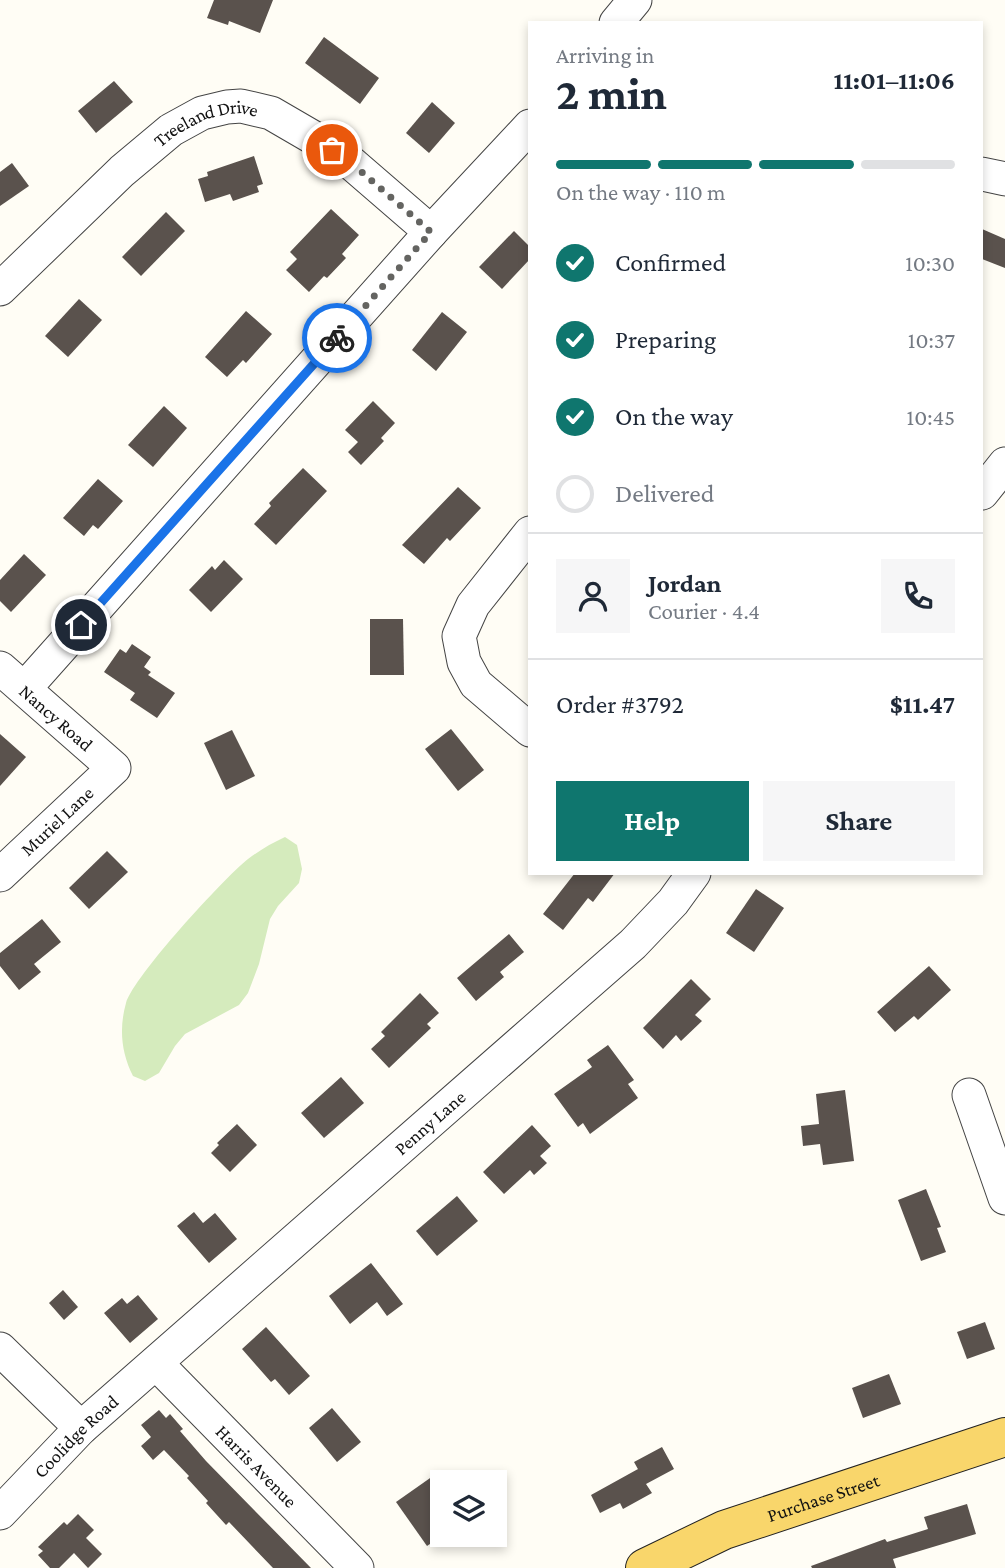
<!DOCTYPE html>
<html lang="en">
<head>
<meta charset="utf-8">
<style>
  :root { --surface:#fff; --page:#f6f6f7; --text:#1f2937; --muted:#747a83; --line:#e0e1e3; --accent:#0f766e }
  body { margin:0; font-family:"Crimson Pro",serif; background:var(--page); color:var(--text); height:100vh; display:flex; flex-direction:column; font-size:26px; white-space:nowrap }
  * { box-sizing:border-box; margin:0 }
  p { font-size:23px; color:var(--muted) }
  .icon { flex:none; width:38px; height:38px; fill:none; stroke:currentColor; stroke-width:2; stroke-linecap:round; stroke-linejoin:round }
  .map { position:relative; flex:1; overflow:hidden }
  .panel { position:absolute; left:528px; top:21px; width:455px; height:854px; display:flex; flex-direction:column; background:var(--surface); border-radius:0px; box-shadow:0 4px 10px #0003 }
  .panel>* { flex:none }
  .tools { position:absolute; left:430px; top:1470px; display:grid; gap:14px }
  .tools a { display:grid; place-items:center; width:77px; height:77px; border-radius:0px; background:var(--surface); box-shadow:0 4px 10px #0003; font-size:35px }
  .pin { position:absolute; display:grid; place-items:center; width:60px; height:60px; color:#fff; margin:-30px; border:4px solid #fff; border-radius:50%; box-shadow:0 2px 7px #0007 }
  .courier { position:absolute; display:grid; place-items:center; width:70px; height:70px; margin:-35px; border:5px solid #1a73e8; border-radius:50%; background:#fff; color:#222; box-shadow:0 2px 9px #0007 }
  .overview em { font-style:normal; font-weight:700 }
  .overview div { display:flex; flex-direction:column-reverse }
  .overview { display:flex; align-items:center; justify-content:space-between; height:119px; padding:0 28px }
  h1 { font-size:46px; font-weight:700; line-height:52px }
  .bar { display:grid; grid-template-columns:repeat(4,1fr); gap:10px 7px; align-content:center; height:84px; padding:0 28px }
  .bar i { height:9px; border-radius:5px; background:var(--line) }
  .bar .active { background:var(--accent) }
  .bar p { grid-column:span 4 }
  .line { display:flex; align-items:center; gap:18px; padding:0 28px; border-top:2px solid var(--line) }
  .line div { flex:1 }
  .round { display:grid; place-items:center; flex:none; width:74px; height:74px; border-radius:0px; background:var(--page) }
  ol { padding:0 28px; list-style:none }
  li { display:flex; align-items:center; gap:21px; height:77px }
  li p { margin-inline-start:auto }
  li .icon { padding:7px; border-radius:50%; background:var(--accent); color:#fff; stroke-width:4 }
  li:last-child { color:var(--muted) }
  li i { width:38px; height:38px; border:4px solid var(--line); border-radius:50% }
  .button { display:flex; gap:14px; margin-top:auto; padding:14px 28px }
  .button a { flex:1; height:80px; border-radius:0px; background:var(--accent); color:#fff; font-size:28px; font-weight:700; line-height:80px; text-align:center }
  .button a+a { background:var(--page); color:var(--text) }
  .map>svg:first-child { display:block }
  .green { fill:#d5ebbd }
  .building { fill:#5a524d }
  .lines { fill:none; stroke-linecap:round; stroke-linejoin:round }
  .minor-casing { stroke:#444; stroke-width:35 }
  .major-casing { stroke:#222; stroke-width:40 }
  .minor { stroke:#fff; stroke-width:33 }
  .major { stroke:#f9d66b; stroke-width:38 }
  .done { stroke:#646461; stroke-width:7; stroke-dasharray:0 12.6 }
  .route { stroke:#1a73e8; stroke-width:9 }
  .labels { text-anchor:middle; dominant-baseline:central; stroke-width:7; stroke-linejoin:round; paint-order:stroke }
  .street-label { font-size:19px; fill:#111; stroke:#fff }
</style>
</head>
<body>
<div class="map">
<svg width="1005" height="1568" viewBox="0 0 1005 1568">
  <rect width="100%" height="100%" fill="#fffdf5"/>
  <!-- green -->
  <path class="green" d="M285,837L297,845L302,869L299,883L278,906L270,919L259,964L248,993L239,1005L185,1034L175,1046L159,1073L145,1081L133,1076C121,1052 119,1028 126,1003C134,976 224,878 248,859C260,850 272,843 285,837Z"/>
  <!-- building -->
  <g class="building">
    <path d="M214,0H273L260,33L229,21L228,25L207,18Z"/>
    <path d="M324,37L379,78L360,104L305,63Z"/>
    <path d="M114,81L133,102L96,133L78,111Z"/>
    <path d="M432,102L455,123L429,153L406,133Z"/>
    <path d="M254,156L263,184L257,186L259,192L233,201L230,194L205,202L198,179L208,176L207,172Z"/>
    <path d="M12,163L29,186L0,206V172Z"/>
    <path d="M331,209L359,235L342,254L346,258L327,278L324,276L309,292L286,270L297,259L290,252Z"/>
    <path d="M166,212L185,231L141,276L122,257Z"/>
    <path d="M982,229L1005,239V268L982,259Z"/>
    <path d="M514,231L530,247V259L502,289L479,267Z"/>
    <path d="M79,299L102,320L68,357L45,336Z"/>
    <path d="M246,311L272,334L246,363L243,360L227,377L205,357Z"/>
    <path d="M442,312L467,332L436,371L412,350Z"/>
    <path d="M373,401L395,423L381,438L384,441L361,465L348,452L358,442L345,430Z"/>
    <path d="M164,406L187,428L153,467L128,445Z"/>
    <path d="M303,468L327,491L276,545L254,524L271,506L269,503Z"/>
    <path d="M98,479L123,501L98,529L93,525L84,536L63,518Z"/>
    <path d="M458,487L481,508L450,541L447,538L424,564L402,545Z"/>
    <path d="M24,554L46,575L11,612L0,601V580Z"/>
    <path d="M224,560L243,579L211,612L189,590L212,566L215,570Z"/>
    <path d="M370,619H403L404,675H370Z"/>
    <path d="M132,644L151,657L144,667L151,672L148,675L175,693L157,718L130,700L135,693L104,672L120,649L126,653Z"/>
    <path d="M451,729L484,770L458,791L425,749Z"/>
    <path d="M232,730L255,776L226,790L204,743Z"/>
    <path d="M0,734L26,757L0,786Z"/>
    <path d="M107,851L128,872L89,909L69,888Z"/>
    <path d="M575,873H615L593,902L588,898L563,930L543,914Z"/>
    <path d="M756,889L784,908L754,952L726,933Z"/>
    <path d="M42,919L61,942L34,964L41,972L19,990L0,966V953Z"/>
    <path d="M509,934L524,952L500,972L504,977L476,1001L457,978Z"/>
    <path d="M929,966L951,990L918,1020L914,1016L895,1032L877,1012Z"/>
    <path d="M691,979L711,999L695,1015L702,1021L681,1041L676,1035L663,1049L643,1028Z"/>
    <path d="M420,993L439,1013L427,1024L431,1028L389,1068L371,1049L385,1036L381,1032Z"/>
    <path d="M608,1045L634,1080L628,1084L638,1098L590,1134L583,1123L578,1127L554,1094L592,1067L587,1060Z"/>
    <path d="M341,1077L364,1103L324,1138L301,1113Z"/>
    <path d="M845,1090L854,1161L823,1165L820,1144L803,1146L801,1126L819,1124L816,1094Z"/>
    <path d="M237,1124L257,1145L230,1172L211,1153L219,1145L217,1143Z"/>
    <path d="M532,1125L551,1146L540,1156L547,1163L534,1175L530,1170L504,1194L483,1172Z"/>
    <path d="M926,1189L941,1227L937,1228L946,1252L921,1261L898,1200Z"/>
    <path d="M457,1196L478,1221L437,1256L416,1231Z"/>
    <path d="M194,1212L203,1223L215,1213L237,1239L209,1263L177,1226Z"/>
    <path d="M371,1263L403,1304L387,1316L377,1302L350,1324L329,1296Z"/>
    <path d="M63,1290L78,1307L64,1320L49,1303Z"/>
    <path d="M138,1295L158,1319L130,1343L104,1313L122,1298L127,1304Z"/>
    <path d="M985,1322L995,1349L967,1359L957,1332Z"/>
    <path d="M266,1327L310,1376L289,1395L275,1379L271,1382L242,1349Z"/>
    <path d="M889,1374L901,1404L863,1418L852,1388Z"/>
    <path d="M332,1408L361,1442L337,1462L309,1428Z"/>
    <path d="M159,1410L166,1418L170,1414L183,1429L180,1431L206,1461L311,1568H273L229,1522L226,1525L206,1503L208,1501L187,1478L189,1476L164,1450L153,1460L141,1446L151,1437L141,1425Z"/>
    <path d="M662,1447L674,1469L646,1484L652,1493L623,1509L620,1503L600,1513L591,1495L638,1469L639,1471L634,1462Z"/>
    <path d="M433,1476L443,1490V1535L427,1546L396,1502Z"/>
    <path d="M967,1504L976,1534L893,1559L896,1568H812L811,1566L885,1539L887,1542L928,1529L924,1517Z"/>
    <path d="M78,1514L94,1530L86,1538L102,1554L88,1568L74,1553L59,1568H50L38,1555L43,1551L38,1547L64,1522L67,1525Z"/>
  </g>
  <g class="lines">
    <defs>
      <g id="minor">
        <path d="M616,23L635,0"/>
        <path d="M982,174L1005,179"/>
        <path id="s1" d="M0,289L122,171L171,130L202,113L227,107L241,106L271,113L314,138L350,162L431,232"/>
        <path d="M982,493L1005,464"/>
        <path d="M530,533L473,605L459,636L464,662L476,684L530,730"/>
        <path id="s2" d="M0,668L114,768L0,875"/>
        <path d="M25,688L431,232L530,126"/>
        <path d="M969,1095L1005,1198"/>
        <path d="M0,1349L81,1428"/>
        <path id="s3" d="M156,1363L357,1568"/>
        <path id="s4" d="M0,1513L81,1428L633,944L673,902L694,873"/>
      </g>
      <g id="major">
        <path id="s5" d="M645,1568L724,1530L1005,1437"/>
      </g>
    </defs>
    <!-- minor casing -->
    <use href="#minor" class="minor-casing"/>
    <!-- major casing -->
    <use href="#major" class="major-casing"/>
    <!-- minor -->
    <use href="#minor" class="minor"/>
    <!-- major -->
    <use href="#major" class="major"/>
  </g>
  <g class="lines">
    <!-- done -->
    <path class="done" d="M332,150L350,162L431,232L337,338"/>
    <!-- route -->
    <path class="route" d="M81,625L337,338"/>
  </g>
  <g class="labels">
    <!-- street labels -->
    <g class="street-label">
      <text stroke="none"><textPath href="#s1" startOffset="270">Treeland Drive</textPath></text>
      <text stroke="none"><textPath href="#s2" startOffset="75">Nancy Road</textPath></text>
      <text transform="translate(57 821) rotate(-43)">Muriel Lane</text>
      <text stroke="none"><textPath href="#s4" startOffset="581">Penny Lane</textPath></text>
      <text stroke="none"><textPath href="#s4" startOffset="108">Coolidge Road</textPath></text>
      <text stroke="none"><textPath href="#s3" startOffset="144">Harris Avenue</textPath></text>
      <text stroke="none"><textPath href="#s5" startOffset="192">Purchase Street</textPath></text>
    </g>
  </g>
</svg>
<div class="tools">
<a><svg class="icon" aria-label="layers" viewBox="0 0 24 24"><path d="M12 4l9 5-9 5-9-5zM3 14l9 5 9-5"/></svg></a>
</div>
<div class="pin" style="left:332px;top:150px;background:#ea580c"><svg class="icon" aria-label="bag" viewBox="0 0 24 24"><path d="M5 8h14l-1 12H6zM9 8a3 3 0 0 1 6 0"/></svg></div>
<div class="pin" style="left:81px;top:625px;background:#1f2937"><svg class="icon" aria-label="home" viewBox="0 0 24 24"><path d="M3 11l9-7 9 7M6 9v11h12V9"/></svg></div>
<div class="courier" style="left:337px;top:338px"><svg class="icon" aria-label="bike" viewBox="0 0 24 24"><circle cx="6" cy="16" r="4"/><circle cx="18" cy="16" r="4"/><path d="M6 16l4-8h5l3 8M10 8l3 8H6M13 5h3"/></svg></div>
<section class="panel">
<div class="overview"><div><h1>2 min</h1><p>Arriving in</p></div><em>11:01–11:06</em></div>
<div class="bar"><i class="active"></i><i class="active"></i><i class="active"></i><i></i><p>On the way · 110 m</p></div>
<ol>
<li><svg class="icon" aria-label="check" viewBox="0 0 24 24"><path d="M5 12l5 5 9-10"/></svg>Confirmed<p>10:30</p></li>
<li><svg class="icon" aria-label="check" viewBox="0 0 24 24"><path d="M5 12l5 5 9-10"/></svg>Preparing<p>10:37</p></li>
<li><svg class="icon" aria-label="check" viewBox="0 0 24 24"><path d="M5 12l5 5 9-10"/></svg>On the way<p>10:45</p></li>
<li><i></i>Delivered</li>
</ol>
<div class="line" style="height:126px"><a class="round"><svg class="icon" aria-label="person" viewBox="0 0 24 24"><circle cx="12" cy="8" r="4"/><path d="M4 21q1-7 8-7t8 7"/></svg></a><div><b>Jordan</b><p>Courier · 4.4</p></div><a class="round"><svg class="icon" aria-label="phone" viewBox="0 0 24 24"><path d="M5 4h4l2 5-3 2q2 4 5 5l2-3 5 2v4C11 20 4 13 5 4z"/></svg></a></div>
<div class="line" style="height:91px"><div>Order #3792</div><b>$11.47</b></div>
<div class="button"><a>Help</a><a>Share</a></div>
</section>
</div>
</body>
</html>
